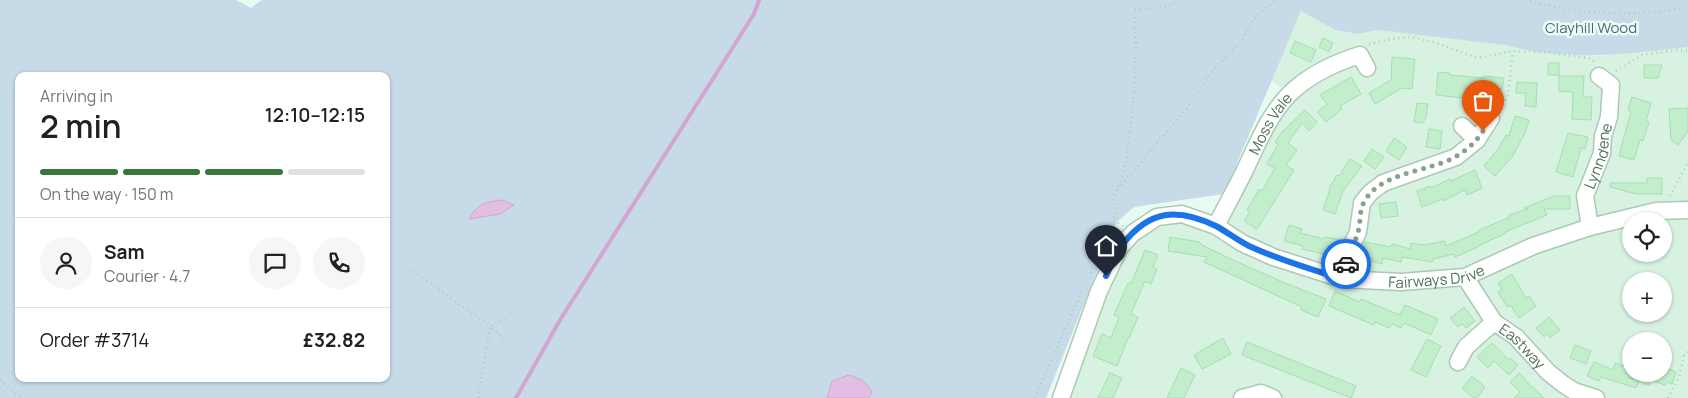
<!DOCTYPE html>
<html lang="en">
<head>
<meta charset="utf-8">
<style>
  :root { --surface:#fff; --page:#f6f6f6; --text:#202124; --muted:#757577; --line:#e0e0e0; --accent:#39753e }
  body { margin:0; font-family:Manrope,sans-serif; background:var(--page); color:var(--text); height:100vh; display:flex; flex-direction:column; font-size:19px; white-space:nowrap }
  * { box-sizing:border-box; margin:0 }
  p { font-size:16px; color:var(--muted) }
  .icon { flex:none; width:28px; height:28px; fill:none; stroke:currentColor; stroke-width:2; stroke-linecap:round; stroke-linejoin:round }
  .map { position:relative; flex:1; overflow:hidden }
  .drawer { position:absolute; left:15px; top:72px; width:375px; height:310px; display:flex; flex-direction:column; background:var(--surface); border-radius:10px; box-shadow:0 1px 4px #0004 }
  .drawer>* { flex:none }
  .controls { position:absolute; left:1622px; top:212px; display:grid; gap:10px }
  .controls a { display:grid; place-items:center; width:50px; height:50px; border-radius:50%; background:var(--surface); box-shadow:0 1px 4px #0004; font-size:25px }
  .pin { position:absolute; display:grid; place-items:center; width:42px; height:42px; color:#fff; margin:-51px -21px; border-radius:50% 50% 50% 0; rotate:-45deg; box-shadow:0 0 5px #0007 }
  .pin .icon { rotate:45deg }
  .courier { position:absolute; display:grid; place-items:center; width:50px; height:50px; margin:-25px; border:4px solid #1a73e8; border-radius:50%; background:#fff; color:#222; box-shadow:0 1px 6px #0007 }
  .summary em { font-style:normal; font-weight:600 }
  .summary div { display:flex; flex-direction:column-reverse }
  .summary { display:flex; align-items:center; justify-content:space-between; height:85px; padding:0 25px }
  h1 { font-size:32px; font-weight:600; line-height:38px }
  .bar { display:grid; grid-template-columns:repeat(4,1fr); gap:8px 5px; align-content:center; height:60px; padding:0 25px }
  .bar i { height:6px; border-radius:4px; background:var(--line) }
  .bar .selected { background:var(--accent) }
  .bar p { grid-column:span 4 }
  .line { display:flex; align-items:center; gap:12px; padding:0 25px; border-top:1px solid var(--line) }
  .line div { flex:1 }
  .round { display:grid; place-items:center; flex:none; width:52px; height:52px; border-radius:26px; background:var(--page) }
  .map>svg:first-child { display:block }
  .residential { fill:#d7f2e1; fill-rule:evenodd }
  .green { fill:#c7dae8; fill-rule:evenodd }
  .water { fill:#e2bee3; stroke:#d3a5d4 }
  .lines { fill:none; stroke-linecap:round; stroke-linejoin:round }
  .stream { stroke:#d3a5d4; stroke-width:4 }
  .building { fill:#c2eecc; stroke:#a3dfb0 }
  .minor-casing { stroke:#acc9b4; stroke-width:19 }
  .path { stroke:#a5d3af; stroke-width:2.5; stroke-dasharray:1 4; stroke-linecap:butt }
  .minor { stroke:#fff; stroke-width:16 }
  .done { stroke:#84a38b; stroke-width:5; stroke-dasharray:0 9 }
  .route { stroke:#1a73e8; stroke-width:6 }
  .labels { text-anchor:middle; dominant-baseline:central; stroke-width:5; stroke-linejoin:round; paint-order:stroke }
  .park-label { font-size:15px; fill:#4d6683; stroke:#eefef5 }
  .street-label { font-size:15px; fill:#4e7355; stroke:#eefef5 }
</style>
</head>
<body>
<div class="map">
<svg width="1688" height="398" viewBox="0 0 1688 398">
  <rect width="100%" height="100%" fill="#e8fbf0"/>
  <!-- residential -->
  <path class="residential" d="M1301,11L1335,30L1358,34L1377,30L1505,45L1523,50L1599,56L1688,47V398H1068L1101,299L1127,249L1142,233L1164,222L1180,220L1196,226L1219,237L1262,148L1281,116L1295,98L1271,80ZM1631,221H1664V254H1631ZM1631,281H1664V314H1631ZM1631,341H1664V374H1631Z"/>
  <!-- green -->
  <path class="green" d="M0,0H236L251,8L262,0H1688V47C1628,54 1565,62 1505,45L1377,30L1358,34L1335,30L1301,11L1224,194L1134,207L1117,222L1046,398H0ZM19,76H386V379H19Z"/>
  <!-- water -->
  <g class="water">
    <path d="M503,200L514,205L500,214L469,219C479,202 485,202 503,200Z"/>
    <path d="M849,375L862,380L872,391L869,398H827L832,381Z"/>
  </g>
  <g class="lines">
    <!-- stream -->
    <path class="stream" d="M516,398L560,320L754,14L759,0"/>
  </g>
  <!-- building -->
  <g class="building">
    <path d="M1323,38L1333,43L1329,52L1319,47Z"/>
    <path d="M1295,41L1316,50L1311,62L1290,53Z"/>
    <path d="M1392,57L1415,59L1412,89L1402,88L1375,104L1369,93L1391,80Z"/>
    <rect x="1548" y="63" width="11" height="12"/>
    <path d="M1644,65H1662L1658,78H1644Z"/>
    <path d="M1438,72L1450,73V75L1484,78V76L1504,78L1502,89L1492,88L1491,98L1478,97L1477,106L1463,105V98L1436,95Z"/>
    <path d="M1559,76H1584L1583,97H1592L1591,120L1572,119L1573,92L1559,91Z"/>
    <path d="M1351,77L1361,94L1340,106L1342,109L1326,122L1318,112L1327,104L1320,95Z"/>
    <path d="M1517,82L1537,83L1536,107L1525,106L1526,93H1516Z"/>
    <path d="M1632,97L1651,103L1646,121L1649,122L1643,141L1640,140L1634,160L1619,156L1631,111L1628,110Z"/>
    <path d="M1417,103L1428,104L1426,117L1423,123L1414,122Z"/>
    <path d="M1688,108V132L1678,145L1671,140L1669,109Z"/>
    <path d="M1305,110L1317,122L1309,131L1302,123L1288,143L1297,150L1286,165L1294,170L1257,229L1244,221L1250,212L1247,210L1259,189L1262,191L1275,168L1267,164L1278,144L1275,142L1282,132Z"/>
    <path d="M1515,116L1529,120L1525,133L1512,157L1495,176L1484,166L1498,149L1506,135L1509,136Z"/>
    <path d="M1429,129L1442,131L1440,149L1426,147Z"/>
    <path d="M1568,133L1588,137L1585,149L1581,148L1573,177L1556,172Z"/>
    <path d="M1394,138L1407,147L1399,160L1386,151Z"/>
    <path d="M1372,149L1384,157L1375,169L1364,161Z"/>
    <path d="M1350,159L1362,166L1343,191L1335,214L1323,210L1330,189L1329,188L1337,175L1339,176Z"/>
    <path d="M1475,170L1482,188L1467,195L1465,190L1443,201V199L1422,207L1417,191L1430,186L1431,188L1450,179L1451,181Z"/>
    <path d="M1647,178H1662V194H1636L1610,187V183H1647Z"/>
    <path d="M1554,196H1570V209H1544L1547,215L1505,232L1506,233L1478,246V247L1455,257L1454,254L1433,259L1432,262L1402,257L1401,262L1383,258L1382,264L1371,261L1372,258L1362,256L1365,242L1391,247L1392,244L1410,249L1411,243L1424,245L1445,241L1446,246L1479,232L1478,231L1491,225L1510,217L1509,215L1528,209L1524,208Z"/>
    <path d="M1396,202L1398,216L1381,218L1379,204Z"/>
    <path d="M1289,225L1302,229L1300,233L1325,239V237L1341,240L1337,257L1302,249L1303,246L1284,241Z"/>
    <path d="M1170,237L1200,242V244L1231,259L1285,283L1326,299L1318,317L1301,310L1302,307L1204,262L1207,257L1168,251Z"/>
    <path d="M1145,250L1158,255L1153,267L1157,269L1151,284L1145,281L1131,314L1138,317L1129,338H1128L1117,366L1093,356L1102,334L1111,338L1119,317L1114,315L1128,283L1131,284Z"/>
    <path d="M1512,274L1526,298L1529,296L1536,306L1519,318L1510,305L1507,307L1498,292L1502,289L1498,283Z"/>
    <path d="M1335,291L1360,302L1361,299L1400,315L1405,305L1438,319L1431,335L1404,323L1401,328L1392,324L1389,328L1375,322L1374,325L1329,306Z"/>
    <path d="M1464,307L1475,321L1466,328L1462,324L1458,327L1450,318Z"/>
    <path d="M1549,317L1560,330L1550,338L1547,334L1544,337L1536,328Z"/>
    <path d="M1223,338L1231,354L1202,369L1194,355Z"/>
    <path d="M1427,339L1441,346L1426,377L1411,370Z"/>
    <path d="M1247,342L1356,386L1351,398L1242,355Z"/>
    <path d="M1492,343L1509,360L1510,358L1518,365L1509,375L1494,361L1488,368L1477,357Z"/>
    <path d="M1575,345L1591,351L1586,364L1570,358Z"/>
    <path d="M1594,362L1613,370L1615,363L1627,367L1625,374H1664V367L1676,372L1672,384L1667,382L1665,385L1651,380L1649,385L1628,377L1639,381L1636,388L1601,377L1599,381L1587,376Z"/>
    <path d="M1181,368L1195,375L1184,398H1167Z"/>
    <path d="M1110,373L1122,378L1113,398H1098Z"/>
    <path d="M1519,373L1529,384L1544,398H1514L1520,392L1510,382Z"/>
    <path d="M1472,376L1485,387L1477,398H1474L1462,388Z"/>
  </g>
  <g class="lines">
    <defs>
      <g id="minor">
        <path d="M1462,126L1477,140"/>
        <path id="s1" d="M1216,226C1225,208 1235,190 1244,172C1258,143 1270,110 1296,88C1315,72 1337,62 1360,55L1367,68"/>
        <path id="s2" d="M1590,227L1585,196L1602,153L1603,136L1609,117L1611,85L1599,76"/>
        <path id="s3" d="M1465,277L1494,322L1516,337L1548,372L1563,384L1574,391L1596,398"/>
        <path d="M1342,279L1349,251L1358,232L1362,203L1370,193L1383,183L1456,157L1477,140L1491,118"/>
        <path d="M1458,362L1466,347L1494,322"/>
        <path id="s4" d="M1061,398L1099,291L1120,247L1133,233L1157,217L1182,214L1216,226L1242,243L1273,257L1342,279L1401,282L1465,277L1533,246L1590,227L1656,211L1688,210"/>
        <path d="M1242,398L1261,393L1273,398"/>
      </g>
    </defs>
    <!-- minor casing -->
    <use href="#minor" class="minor-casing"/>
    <!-- path -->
    <g class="path">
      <path d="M1525,0C1578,14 1635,18 1688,7"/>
      <path d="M1369,44L1392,39L1411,37L1437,43L1477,58L1513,51L1542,52L1589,58L1597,63"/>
      <path d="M1616,71L1642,55L1678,50L1688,51"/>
      <path d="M1500,109L1508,95L1513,51"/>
      <path d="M1118,189L1186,109L1208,76L1242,41L1253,19L1276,0"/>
      <path d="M1670,196L1688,162"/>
      <path d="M1114,220L1123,226"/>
      <path d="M410,269L490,326L478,398"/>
      <path d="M1090,273L1118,209L1113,201L1126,163L1134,96L1136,46L1134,9L1162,8L1179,0"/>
      <path d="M504,339L490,326L509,318"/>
      <path d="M0,380L17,395L24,398"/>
      <path d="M1035,398L1083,289"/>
      <path d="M1668,398L1679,377L1684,356L1688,352"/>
    </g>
    <!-- minor -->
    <use href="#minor" class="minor"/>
  </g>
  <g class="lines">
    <!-- done -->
    <path class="done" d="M1346,264C1349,253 1355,243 1358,232C1361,222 1359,211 1364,202C1380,172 1428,172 1455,157C1466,151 1476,142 1483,131"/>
    <!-- route -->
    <path class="route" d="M1106,276C1111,266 1115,254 1122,245C1149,210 1177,207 1216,226C1227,232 1237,240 1249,246C1279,260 1311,269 1342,279L1346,264"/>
  </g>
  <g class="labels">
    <!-- park labels -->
    <g class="park-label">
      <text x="1591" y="27">Clayhill Wood</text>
    </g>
    <!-- street labels -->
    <g class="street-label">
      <text stroke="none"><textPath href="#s1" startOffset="116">Moss Vale</textPath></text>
      <text stroke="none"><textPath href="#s2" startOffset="74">Lynndene</textPath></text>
      <text stroke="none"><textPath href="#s4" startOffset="504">Fairways Drive</textPath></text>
      <text stroke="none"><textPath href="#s3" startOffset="91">Eastway</textPath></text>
    </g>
  </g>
</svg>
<div class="controls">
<a><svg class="icon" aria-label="locate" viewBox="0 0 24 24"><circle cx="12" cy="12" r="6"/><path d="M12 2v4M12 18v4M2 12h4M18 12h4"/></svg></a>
<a>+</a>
<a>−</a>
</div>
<div class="pin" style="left:1483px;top:131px;background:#ea580c"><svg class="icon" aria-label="bag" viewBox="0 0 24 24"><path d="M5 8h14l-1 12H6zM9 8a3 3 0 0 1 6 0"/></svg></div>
<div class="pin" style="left:1106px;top:276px;background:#1f2937"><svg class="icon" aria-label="home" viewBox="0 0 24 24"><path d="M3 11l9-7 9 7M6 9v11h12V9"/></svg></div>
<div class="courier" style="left:1346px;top:264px"><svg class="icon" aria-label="car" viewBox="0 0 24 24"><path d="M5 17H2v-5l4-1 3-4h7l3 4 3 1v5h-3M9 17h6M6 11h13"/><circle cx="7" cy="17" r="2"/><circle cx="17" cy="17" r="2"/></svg></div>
<section class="drawer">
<div class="summary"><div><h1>2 min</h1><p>Arriving in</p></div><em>12:10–12:15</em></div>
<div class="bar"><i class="selected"></i><i class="selected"></i><i class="selected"></i><i></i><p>On the way · 150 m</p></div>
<div class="line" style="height:90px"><a class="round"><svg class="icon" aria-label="person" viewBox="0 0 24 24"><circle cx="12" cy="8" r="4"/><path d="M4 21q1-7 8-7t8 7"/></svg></a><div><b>Sam</b><p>Courier · 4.7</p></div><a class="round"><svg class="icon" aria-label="chat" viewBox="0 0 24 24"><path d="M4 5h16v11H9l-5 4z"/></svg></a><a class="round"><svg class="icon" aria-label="phone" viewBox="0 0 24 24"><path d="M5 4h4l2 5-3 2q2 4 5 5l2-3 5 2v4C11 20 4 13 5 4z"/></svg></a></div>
<div class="line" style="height:65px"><div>Order #3714</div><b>£32.82</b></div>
</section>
</div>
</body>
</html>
